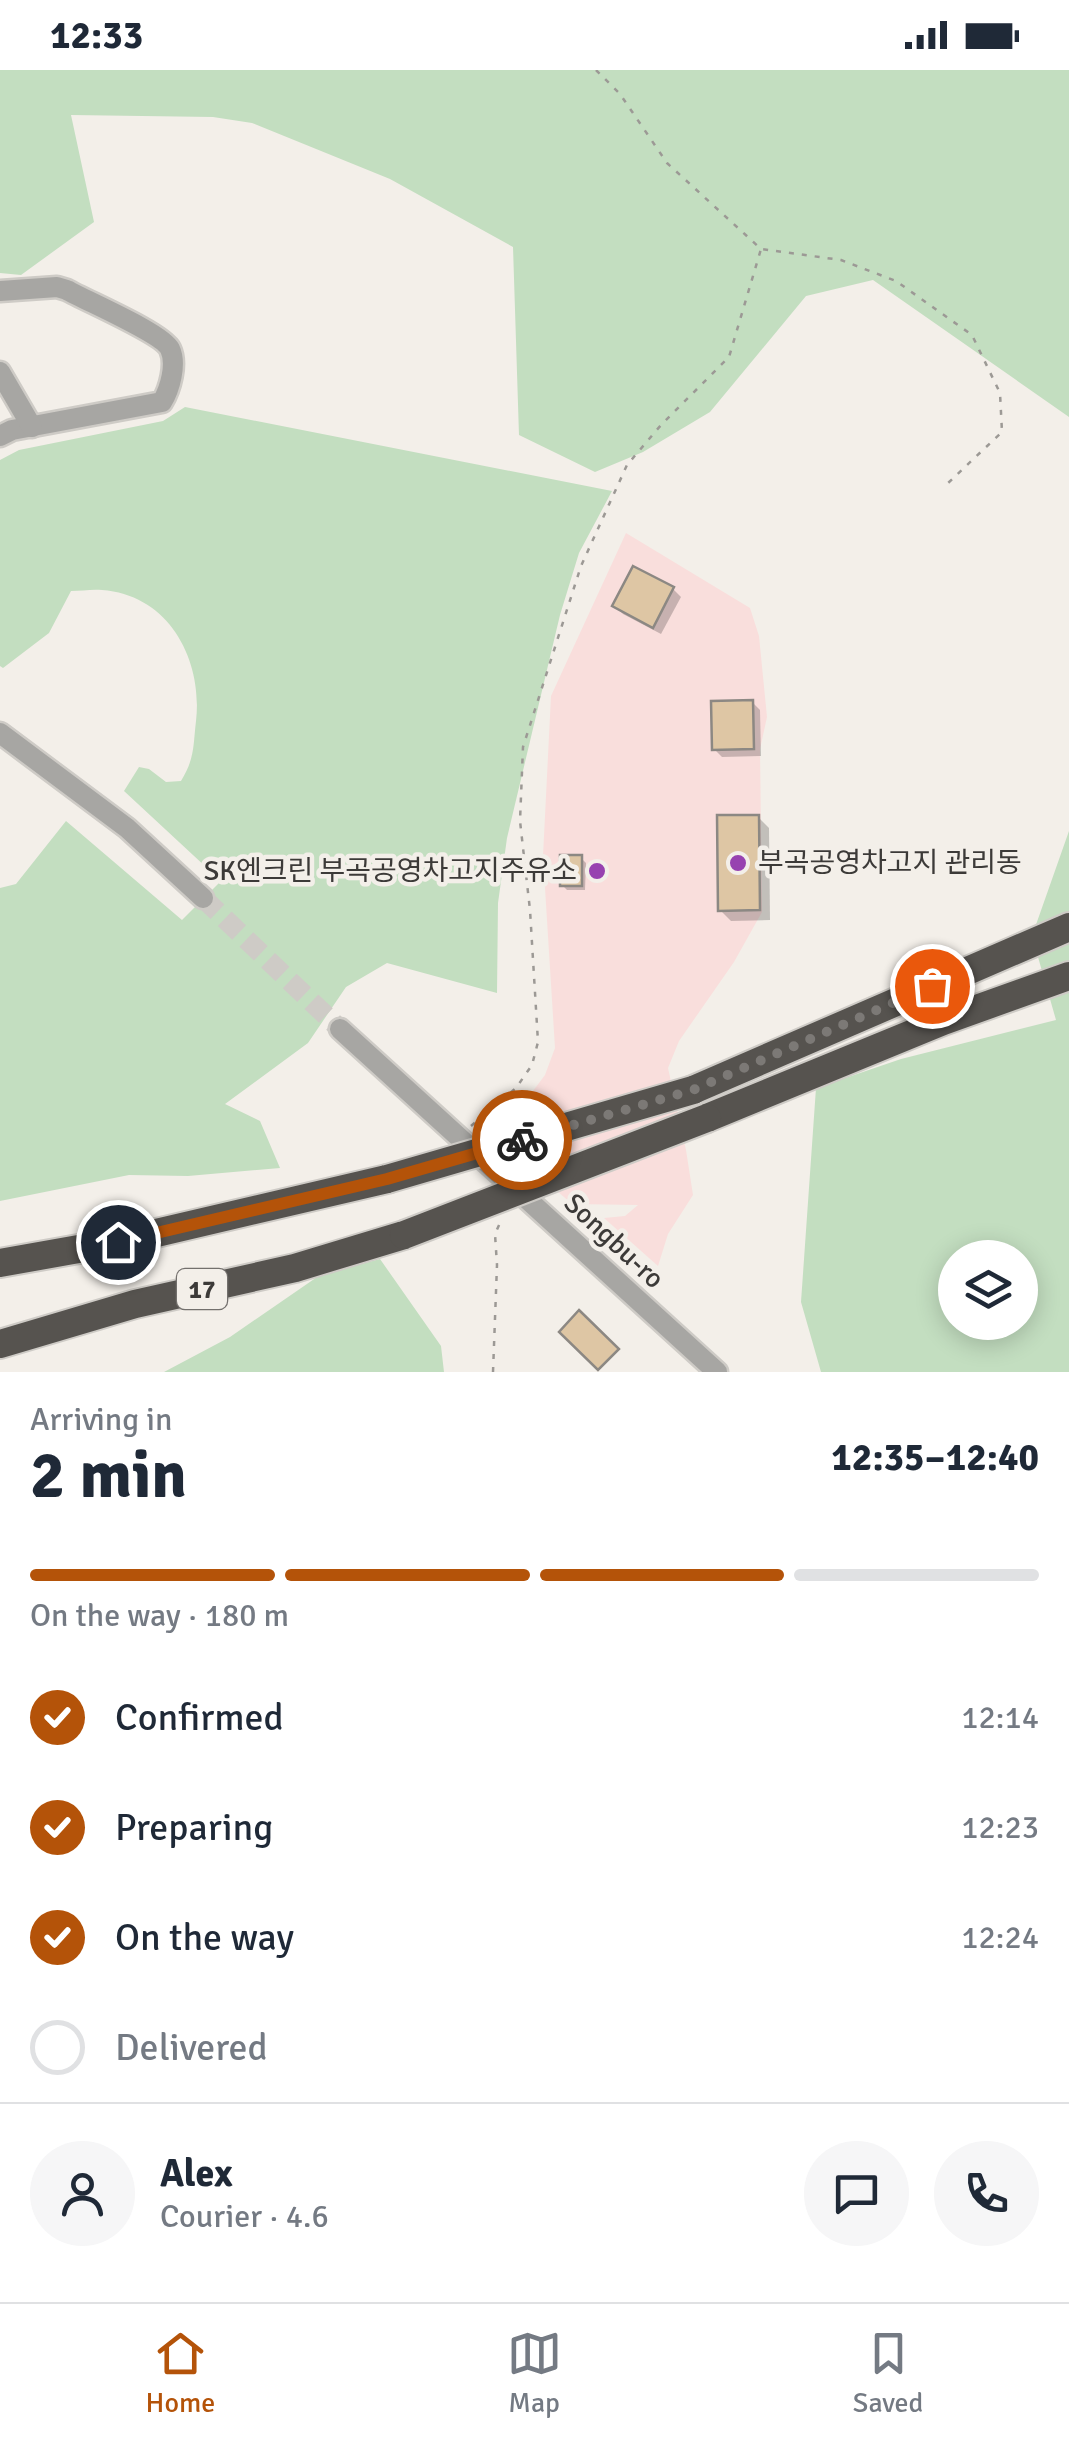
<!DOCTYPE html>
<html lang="en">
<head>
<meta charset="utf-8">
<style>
  :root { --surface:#fff; --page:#f6f6f7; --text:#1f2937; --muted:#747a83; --line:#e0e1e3; --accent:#b45309 }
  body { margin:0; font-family:Signika,"Noto Sans KR",sans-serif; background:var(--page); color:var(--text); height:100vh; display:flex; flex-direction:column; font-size:38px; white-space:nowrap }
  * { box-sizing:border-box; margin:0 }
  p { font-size:32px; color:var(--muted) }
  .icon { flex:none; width:55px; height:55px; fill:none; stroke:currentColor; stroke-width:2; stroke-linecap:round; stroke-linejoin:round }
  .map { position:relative; height:1302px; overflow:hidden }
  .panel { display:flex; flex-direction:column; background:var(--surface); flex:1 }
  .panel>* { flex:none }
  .fabs { position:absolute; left:938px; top:1170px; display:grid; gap:20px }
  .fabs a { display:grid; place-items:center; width:100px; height:100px; border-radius:50%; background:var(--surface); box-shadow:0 5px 25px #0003; font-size:50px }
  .pin { position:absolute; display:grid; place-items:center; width:85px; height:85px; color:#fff; margin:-42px; border:5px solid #fff; border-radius:50%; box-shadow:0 2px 10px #0007 }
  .courier { position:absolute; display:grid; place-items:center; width:100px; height:100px; margin:-50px; border:8px solid #b45309; border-radius:50%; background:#fff; color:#222; box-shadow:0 2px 12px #0007 }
  .head em { font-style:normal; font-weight:700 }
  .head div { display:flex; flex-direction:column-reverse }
  .head { display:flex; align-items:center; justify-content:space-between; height:170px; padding:0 30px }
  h1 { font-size:65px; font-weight:700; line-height:75px }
  .bar { display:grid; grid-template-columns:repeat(4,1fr); gap:15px 10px; align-content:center; height:120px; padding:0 30px }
  .bar i { height:12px; border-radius:8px; background:var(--line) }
  .bar .on { background:var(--accent) }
  .bar p { grid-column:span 4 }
  .line { display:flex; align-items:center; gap:25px; padding:0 30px; border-top:2px solid var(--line) }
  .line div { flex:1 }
  .round { display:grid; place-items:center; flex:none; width:105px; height:105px; border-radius:52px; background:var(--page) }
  ol { padding:0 30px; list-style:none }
  li { display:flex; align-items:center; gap:30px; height:110px }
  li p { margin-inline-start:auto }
  li .icon { padding:10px; border-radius:50%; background:var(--accent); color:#fff; stroke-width:4 }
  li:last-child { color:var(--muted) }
  li i { width:55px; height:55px; border:5px solid var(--line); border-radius:50% }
  .status { display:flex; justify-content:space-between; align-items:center; height:70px; padding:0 50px; background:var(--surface); direction:ltr }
  .status svg { height:28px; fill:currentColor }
  .tabs { display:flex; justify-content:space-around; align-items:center; height:140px; border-top:2px solid var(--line); background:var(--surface); font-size:28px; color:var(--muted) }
  .tabs a { display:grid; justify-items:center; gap:5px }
  .tabs .on { color:var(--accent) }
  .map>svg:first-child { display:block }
  .industrial { fill:#f9dedc }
  .green { fill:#c3dec0; fill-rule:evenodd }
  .shadow { fill:#0003 }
  .building { fill:#dec6a4; stroke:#8c8883; stroke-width:2.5 }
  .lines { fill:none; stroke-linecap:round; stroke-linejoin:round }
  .minor-tunnel { stroke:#cecbc6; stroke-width:20; stroke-dasharray:20 10; stroke-linecap:butt }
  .minor-casing { stroke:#cecbc6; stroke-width:25 }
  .highway-casing { stroke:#cecbc6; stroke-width:32 }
  .path { stroke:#9c9995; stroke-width:2.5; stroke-dasharray:5 8; stroke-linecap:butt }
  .minor { stroke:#a7a6a3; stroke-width:20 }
  .highway { stroke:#56534f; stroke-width:28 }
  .highway-bridge-casing { stroke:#cecbc6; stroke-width:32; stroke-linecap:butt }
  .highway-bridge { stroke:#56534f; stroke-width:28 }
  .done { stroke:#7c7976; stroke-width:10; stroke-dasharray:0 18 }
  .route { stroke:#b45309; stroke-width:12 }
  .poi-dot { fill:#9742b0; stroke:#f3efe9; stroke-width:4 }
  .labels { text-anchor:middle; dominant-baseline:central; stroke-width:9; stroke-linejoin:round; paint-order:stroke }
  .shield { fill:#f3efe9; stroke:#73706d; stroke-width:2.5 }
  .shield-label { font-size:25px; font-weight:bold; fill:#3c3a38 }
  .poi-label { font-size:28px; fill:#3c3a38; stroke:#f3efe9; text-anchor:start }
  .street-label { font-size:28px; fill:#3c3a38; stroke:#f3efe9 }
</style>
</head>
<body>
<div class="status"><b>12:33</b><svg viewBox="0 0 49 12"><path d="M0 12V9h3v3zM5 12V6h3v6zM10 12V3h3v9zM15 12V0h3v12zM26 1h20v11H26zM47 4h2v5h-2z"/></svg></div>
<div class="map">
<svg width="1069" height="1302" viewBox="0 0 1069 1302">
  <rect width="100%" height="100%" fill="#f3efe9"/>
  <!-- industrial -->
  <path class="industrial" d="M626,463L750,538L759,566L767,647L760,679L762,842L734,892L679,971L668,998L686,1080L693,1125L668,1164L658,1196L604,1148L625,1146L638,1135L572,1134L497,1069L545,1005L555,978L543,786L551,626Z"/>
  <!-- green -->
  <g class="green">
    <path d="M0,0H1069V347L873,210L806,226L710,342L643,382L595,402L519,365L513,177L390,109L252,53L213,47L71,45L94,152L21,205L0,203Z"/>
    <path d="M185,337L612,421L579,483L560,545L507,768L498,833L497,923L387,893L346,917L308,973L225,1034L260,1051L280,1098L188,1106L129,1105L0,1131V818L16,814L66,751L182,850L221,811L124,721L139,697L149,699L166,712L181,711C195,688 193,676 196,651C203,591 170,525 102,520C92,519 81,521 71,521L49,563L3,598L0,596V390L19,380L163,351Z"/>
    <path d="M1069,761V1302H821L801,1232L816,1018L901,989L1056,950L1032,866ZM955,1188H1020V1252H955Z"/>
    <path d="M380,1189L441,1276L444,1302H164L230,1267L320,1205Z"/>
  </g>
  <!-- shadow -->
  <g class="shadow">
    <path d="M673,519L681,527L661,564L623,544L615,536Z"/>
    <path d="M752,632L760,640L761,686L722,687L714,679Z"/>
    <path d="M758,747L769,758L770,850L731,851L720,840Z"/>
    <path d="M581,788L586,793L585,820H567L562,815Z"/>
  </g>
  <!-- building -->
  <g class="building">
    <path d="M633,496L674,517L653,558L612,536Z"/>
    <path d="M753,630L754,679L712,680L711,631Z"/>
    <path d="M717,745H759L760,840L718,841Z"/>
    <rect x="560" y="785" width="22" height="31"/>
    <path d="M579,1240L619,1279L598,1300L559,1262Z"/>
  </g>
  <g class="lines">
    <!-- minor-tunnel -->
    <path class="minor-tunnel" d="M203,828L340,959"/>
    <defs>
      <g id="minor">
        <path d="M0,221L57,217L67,220C86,231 162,263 170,279C177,294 170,319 162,332L12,360L0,366"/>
        <path d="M0,302L32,357"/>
        <path d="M0,663L127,758L203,828"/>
        <path d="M340,959L717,1302"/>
      </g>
      <g id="highway">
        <path d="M693,1020L1069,857"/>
        <path d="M707,1048L943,951L1069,906"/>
        <path d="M0,1193L118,1172L387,1109"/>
        <path d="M0,1274L135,1234L295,1198L404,1165"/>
      </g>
    </defs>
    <!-- minor casing -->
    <use href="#minor" class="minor-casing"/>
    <!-- highway casing -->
    <use href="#highway" class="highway-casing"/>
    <!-- path -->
    <g class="path">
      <path d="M596,0L620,24L667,93L761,179L841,190L896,211L972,265L1000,323L1002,362L947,414"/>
      <path d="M471,1056L516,1018L532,995L538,972L530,840L520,751L523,677L581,496L627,395L661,355L729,287L761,179"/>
      <path d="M493,1302L497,1195L495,1164L500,1153"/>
    </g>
    <!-- minor -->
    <use href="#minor" class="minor"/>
    <!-- highway -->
    <use href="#highway" class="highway"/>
    <defs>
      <g id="highway-bridge">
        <path d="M387,1109L693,1020"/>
        <path d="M404,1165L707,1048"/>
      </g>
    </defs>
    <!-- highway-bridge casing -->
    <use href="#highway-bridge" class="highway-bridge-casing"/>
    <!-- highway-bridge -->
    <use href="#highway-bridge" class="highway-bridge"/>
  </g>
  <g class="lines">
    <!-- done -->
    <path class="done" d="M522,1070L693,1020L932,916"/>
    <!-- route -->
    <path class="route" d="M118,1172L387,1109L522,1070"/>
  </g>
  <!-- markers -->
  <g class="poi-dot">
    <circle cx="738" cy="793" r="10"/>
    <circle cx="597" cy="801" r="10"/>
  </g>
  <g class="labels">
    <!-- shield labels -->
    <rect class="shield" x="177" y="1199" width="50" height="40" rx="8"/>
    <g class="shield-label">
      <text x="202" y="1219">17</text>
    </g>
    <!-- poi labels -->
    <g class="poi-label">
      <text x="758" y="793">부곡공영차고지 관리동</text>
      <text x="577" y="801" text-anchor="end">SK엔크린 부곡공영차고지주유소</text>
    </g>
    <!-- street labels -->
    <g class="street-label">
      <text transform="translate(614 1171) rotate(43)">Songbu-ro</text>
    </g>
  </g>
</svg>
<div class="fabs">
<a><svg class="icon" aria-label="layers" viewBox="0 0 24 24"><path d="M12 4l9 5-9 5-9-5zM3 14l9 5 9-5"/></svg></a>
</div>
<div class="pin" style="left:932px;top:916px;background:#ea580c"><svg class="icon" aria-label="bag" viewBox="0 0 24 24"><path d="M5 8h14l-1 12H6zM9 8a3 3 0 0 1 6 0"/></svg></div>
<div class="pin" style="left:118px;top:1172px;background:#1f2937"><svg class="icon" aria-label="home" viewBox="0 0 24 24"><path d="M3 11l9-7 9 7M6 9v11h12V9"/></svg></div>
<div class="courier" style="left:522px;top:1070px"><svg class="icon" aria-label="bike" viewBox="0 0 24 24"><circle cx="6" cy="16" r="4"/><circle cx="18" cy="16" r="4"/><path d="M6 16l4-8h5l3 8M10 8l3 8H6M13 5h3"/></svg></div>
</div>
<section class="panel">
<div class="head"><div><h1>2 min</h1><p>Arriving in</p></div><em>12:35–12:40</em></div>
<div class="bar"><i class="on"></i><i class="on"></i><i class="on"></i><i></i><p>On the way · 180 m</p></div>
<ol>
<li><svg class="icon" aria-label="check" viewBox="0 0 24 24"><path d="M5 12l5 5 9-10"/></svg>Confirmed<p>12:14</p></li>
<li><svg class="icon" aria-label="check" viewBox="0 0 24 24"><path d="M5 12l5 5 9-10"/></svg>Preparing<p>12:23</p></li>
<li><svg class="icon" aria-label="check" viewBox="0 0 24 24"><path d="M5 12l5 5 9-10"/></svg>On the way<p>12:24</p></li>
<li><i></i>Delivered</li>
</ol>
<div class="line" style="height:180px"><a class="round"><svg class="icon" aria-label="person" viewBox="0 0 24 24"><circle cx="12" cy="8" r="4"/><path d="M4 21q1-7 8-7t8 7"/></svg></a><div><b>Alex</b><p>Courier · 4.6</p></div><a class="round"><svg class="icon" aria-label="chat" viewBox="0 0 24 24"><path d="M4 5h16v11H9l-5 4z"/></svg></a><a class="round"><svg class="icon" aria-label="phone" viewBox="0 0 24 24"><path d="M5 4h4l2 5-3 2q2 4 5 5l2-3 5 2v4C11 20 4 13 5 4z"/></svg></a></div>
</section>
<nav class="tabs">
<a class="on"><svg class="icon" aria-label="home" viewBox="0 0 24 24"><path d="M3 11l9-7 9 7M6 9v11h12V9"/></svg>Home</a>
<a><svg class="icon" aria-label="map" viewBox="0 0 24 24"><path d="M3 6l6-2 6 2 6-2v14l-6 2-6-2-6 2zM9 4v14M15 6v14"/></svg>Map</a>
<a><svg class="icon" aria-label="saved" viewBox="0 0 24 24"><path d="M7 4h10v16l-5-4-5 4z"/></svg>Saved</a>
</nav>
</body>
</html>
